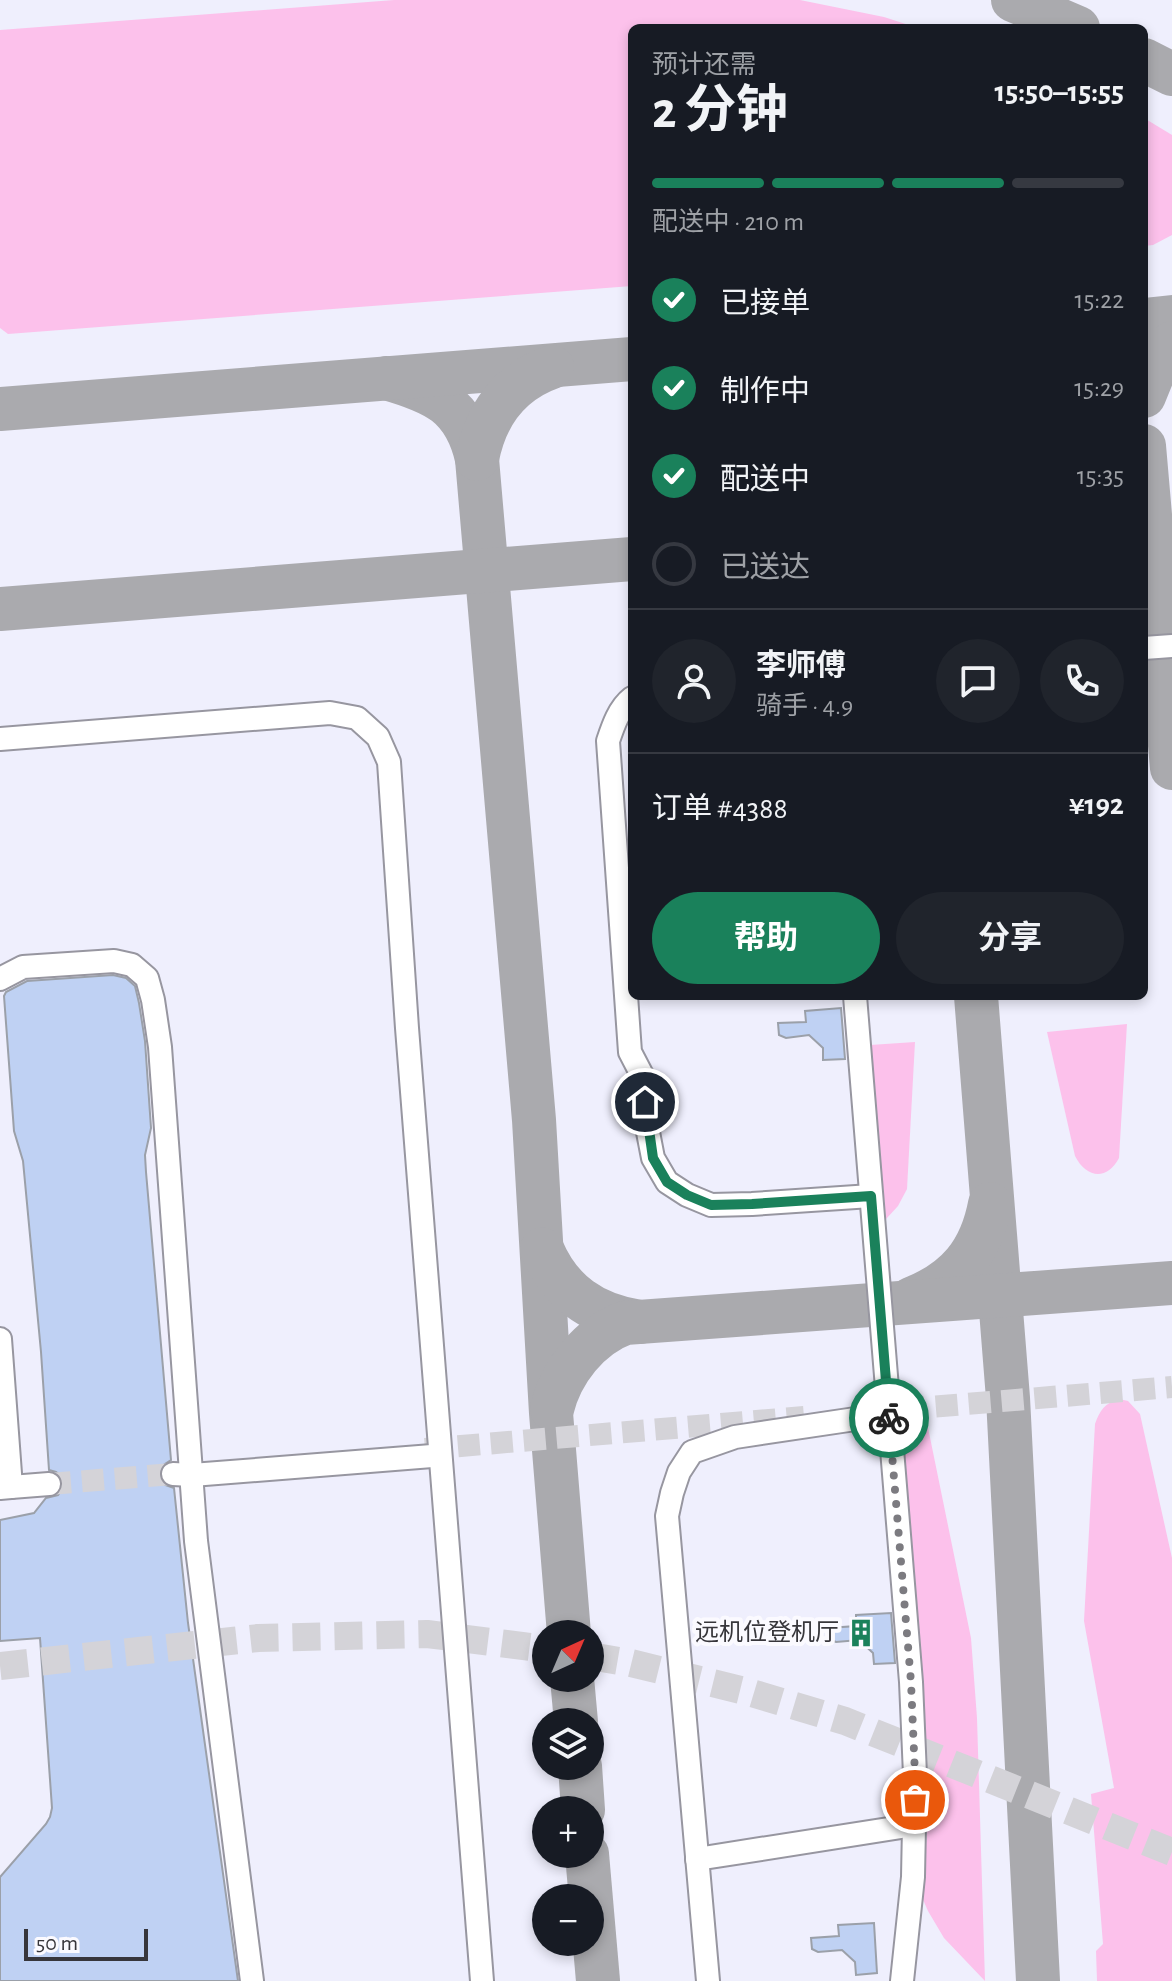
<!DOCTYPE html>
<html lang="zh">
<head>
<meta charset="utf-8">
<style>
  :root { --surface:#171b24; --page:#20242c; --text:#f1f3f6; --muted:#9ea1a6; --line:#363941; --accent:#1a815b }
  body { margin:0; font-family:"Alegreya Sans","Noto Sans SC",sans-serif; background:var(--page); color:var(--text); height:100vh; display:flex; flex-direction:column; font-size:30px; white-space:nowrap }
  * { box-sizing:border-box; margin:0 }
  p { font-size:26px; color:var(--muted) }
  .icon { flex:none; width:44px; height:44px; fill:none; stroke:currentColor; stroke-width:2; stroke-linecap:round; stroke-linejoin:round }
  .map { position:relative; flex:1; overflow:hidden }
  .sheet { position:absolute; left:628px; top:24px; width:520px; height:976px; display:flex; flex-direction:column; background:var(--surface); border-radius:12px; box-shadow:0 4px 12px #0003 }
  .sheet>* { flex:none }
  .needle { width:52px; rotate:44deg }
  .buttons { position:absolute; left:532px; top:1620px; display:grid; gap:16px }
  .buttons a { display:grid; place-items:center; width:72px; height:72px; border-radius:50%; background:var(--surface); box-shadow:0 4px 12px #0003; font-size:40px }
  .scale { position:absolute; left:24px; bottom:20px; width:124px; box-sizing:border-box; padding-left:8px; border:4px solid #37363b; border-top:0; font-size:22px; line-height:28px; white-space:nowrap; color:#37363b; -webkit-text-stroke:6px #fbfaff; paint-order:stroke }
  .pin { position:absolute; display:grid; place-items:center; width:68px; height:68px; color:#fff; margin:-34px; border:4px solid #fff; border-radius:50%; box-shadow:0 2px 8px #0007 }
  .courier { position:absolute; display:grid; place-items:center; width:80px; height:80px; margin:-40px; border:6px solid #1a815b; border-radius:50%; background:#fff; color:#222; box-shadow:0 2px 10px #0007 }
  .headline em { font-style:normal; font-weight:700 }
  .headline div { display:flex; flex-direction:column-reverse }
  .headline { display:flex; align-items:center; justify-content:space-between; height:136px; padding:0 24px }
  h1 { font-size:52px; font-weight:700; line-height:60px }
  .bar { display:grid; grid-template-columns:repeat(4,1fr); gap:12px 8px; align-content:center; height:96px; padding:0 24px }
  .bar i { height:10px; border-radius:6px; background:var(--line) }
  .bar .selected { background:var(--accent) }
  .bar p { grid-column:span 4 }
  .line { display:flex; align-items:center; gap:20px; padding:0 24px; border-top:2px solid var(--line) }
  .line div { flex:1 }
  .round { display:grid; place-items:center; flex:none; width:84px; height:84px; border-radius:42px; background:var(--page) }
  ol { padding:0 24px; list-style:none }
  li { display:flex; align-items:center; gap:24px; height:88px }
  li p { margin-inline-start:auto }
  li .icon { padding:8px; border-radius:50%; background:var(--accent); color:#fff; stroke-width:4 }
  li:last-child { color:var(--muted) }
  li i { width:44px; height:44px; border:4px solid var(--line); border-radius:50% }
  .primary-button { display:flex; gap:16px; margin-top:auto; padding:16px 24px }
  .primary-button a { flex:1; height:92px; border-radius:48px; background:var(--accent); color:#fff; font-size:32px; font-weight:700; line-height:92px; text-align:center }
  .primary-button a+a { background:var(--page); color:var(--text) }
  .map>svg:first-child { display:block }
  .built { fill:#efeffd; fill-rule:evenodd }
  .green { fill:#fcc1eb }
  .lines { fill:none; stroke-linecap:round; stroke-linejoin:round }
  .taxiway { stroke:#aaaaae; stroke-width:44 }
  .building { fill:#bfd1f3; stroke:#9ba0a9; stroke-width:2 }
  .minor-tunnel { stroke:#d4d3d8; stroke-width:22; stroke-dasharray:22 11; stroke-linecap:butt }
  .major-tunnel { stroke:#d4d3d8; stroke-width:28; stroke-dasharray:28 14; stroke-linecap:butt }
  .minor-casing { stroke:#9796a0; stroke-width:26 }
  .minor { stroke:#fff; stroke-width:22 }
  .done { stroke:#7c7b80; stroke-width:8; stroke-dasharray:0 14.4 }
  .route { stroke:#1a815b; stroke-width:10 }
  .labels { text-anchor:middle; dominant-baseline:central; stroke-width:8; stroke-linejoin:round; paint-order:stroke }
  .poi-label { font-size:24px; fill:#37363b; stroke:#fbfaff; text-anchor:end }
</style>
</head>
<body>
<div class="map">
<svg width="1172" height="1981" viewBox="0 0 1172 1981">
  <rect width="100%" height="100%" fill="#fbfaff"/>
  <!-- built -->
  <path class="built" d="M0,0H1172V1981H0ZM632,28H1144V996H632ZM546,1634H590V1678H546ZM546,1722H590V1766H546ZM546,1810H590V1854H546ZM546,1898H590V1942H546Z"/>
  <!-- green -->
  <g class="green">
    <path d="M394,0H800L884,17L918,28H632V286L8,334L0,328V30Z"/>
    <path d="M1144,118L1172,135V235L1153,245L1144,246Z"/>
    <path d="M1127,1024L1119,1158C1107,1181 1086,1178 1075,1156L1047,1032Z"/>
    <path d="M915,1042L907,1189L898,1206L886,1219L870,1045Z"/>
    <path d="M898,1388L919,1405L925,1413L971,1638L977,1718L985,1981L944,1938L928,1911L921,1895L928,1824L926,1741Z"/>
    <path d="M1119,1399L1128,1401L1140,1414L1172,1558V1981H1097L1096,1951L1103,1944L1091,1794L1114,1788L1084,1621L1095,1424C1100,1410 1105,1403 1119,1399Z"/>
  </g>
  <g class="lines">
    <!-- taxiway -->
    <g class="taxiway">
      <path d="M1013,0L1078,28"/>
      <path d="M1144,60L1172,74"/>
      <path d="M1144,320L1172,317"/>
      <path d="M386,378C435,392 465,405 477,459L534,1120L551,1413L569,1634"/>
      <path d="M1144,396L1161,354L1172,343"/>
      <path d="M0,409L632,359"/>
      <path d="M1144,446L1172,768"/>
      <path d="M477,459C485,416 509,382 552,367"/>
      <path d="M0,609L632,559"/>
      <path d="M976,996L1008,1398L1038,1981"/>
      <path d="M542,1249C560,1292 593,1315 640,1322"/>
      <path d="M911,1299C957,1281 981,1252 990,1204"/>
      <path d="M552,1409C561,1372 589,1336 625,1323L1172,1283"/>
      <path d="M572,1678L576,1722"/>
      <path d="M580,1766L583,1810"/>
      <path d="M587,1854L598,1981"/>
    </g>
  </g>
  <!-- building -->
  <g class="building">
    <path d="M113,975L126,978L135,986L139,1003L145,1041L151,1128L145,1155L146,1172L171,1460L162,1466L159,1474L161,1481L165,1485L174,1488L188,1623L238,1981H0V1877L46,1824L50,1817L52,1808L40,1638L0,1641V1520L34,1513L46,1498L58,1495L61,1491L63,1484L60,1475L56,1472L49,1470L41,1352L23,1161L14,1131L4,996L6,992L27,981Z"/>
    <path d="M841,1008L845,1059L823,1060V1048L809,1035L786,1038L779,1035L778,1023L806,1022L805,1011Z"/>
    <path d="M891,1613L895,1663L874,1664L873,1653L859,1640L836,1642L830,1639L829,1628L856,1626V1615Z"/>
    <path d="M874,1923L877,1973L856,1975L855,1962L842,1950L818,1952L812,1949L811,1938L839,1936L838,1925Z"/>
  </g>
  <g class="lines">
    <!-- minor-tunnel -->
    <g class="minor-tunnel">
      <path d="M870,1412L1172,1387"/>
      <path d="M425,1449L804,1417"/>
      <path d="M49,1484L173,1474"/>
    </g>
    <!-- major-tunnel -->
    <g class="major-tunnel">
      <path d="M590,1656L631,1663L745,1691L845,1721L1172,1852"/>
      <path d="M0,1666L258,1638L427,1634L546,1649"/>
    </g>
    <defs>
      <g id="minor">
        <path d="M1144,648L1172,646"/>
        <path d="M632,698C619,708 613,726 608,741L630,1052L643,1077L647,1127L653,1158L667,1182L687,1195L711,1205L752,1204L871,1196"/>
        <path d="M0,739L330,713L357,718L378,737L389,762L407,1028L482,1981"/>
        <path d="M0,979L23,967L114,961L132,965L147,978L153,1000L160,1047L196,1541L252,1981"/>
        <path d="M855,996L911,1682L915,1775L913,1877L902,1981"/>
        <path d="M0,1339L11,1487L0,1488"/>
        <path d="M173,1474L192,1475L432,1456"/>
        <path d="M11,1487L49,1484"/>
        <path d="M697,1859L914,1825"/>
        <path d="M708,1981L667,1516L672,1493L679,1472L692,1452L735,1437L889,1414"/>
      </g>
    </defs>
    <!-- minor casing -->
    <use href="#minor" class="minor-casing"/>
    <!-- minor -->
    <use href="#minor" class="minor"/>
  </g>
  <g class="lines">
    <!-- done -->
    <path class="done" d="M889,1418L911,1682L915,1775V1800"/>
    <!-- route -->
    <path class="route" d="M645,1102L653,1158L667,1182L687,1195L711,1205L752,1204L871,1196L889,1418"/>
  </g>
  <!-- icons -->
  <defs>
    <symbol id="building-bare" viewBox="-9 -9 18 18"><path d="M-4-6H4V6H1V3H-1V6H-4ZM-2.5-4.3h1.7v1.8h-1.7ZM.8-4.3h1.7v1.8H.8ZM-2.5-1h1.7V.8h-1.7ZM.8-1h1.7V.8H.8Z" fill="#1a815b" stroke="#fbfaff" stroke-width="2.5" paint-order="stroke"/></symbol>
  </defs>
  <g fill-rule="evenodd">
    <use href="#building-bare" x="841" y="1613" width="40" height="40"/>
  </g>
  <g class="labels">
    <!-- poi labels -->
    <g class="poi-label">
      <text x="839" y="1633">远机位登机厅</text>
    </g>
  </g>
</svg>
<div class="buttons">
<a><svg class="needle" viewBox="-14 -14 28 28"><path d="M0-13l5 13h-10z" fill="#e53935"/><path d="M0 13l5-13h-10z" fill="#9ea1a6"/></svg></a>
<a><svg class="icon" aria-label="layers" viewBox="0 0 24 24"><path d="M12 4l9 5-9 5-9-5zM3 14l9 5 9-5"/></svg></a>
<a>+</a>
<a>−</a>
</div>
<div class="scale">50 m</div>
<div class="pin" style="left:915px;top:1800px;background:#ea580c"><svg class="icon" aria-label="bag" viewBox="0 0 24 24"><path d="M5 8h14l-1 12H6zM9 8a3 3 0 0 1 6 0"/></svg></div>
<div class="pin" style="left:645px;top:1102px;background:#1f2937"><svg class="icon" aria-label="home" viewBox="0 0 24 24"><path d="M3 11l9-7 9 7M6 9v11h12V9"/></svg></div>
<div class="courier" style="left:889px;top:1418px"><svg class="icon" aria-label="bike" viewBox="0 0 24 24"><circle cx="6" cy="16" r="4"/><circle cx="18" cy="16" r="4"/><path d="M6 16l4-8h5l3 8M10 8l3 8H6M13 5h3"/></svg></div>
<section class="sheet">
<div class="headline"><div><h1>2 分钟</h1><p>预计还需</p></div><em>15:50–15:55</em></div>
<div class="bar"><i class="selected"></i><i class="selected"></i><i class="selected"></i><i></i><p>配送中 · 210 m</p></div>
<ol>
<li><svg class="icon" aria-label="check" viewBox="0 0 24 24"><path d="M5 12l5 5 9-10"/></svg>已接单<p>15:22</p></li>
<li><svg class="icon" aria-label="check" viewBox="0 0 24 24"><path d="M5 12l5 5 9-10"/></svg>制作中<p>15:29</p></li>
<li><svg class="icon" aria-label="check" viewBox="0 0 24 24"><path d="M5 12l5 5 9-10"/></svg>配送中<p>15:35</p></li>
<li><i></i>已送达</li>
</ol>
<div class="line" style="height:144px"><a class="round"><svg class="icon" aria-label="person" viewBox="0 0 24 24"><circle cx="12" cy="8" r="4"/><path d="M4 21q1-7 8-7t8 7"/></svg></a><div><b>李师傅</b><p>骑手 · 4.9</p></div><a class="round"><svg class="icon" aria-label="chat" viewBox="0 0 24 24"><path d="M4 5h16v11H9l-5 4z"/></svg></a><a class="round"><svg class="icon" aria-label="phone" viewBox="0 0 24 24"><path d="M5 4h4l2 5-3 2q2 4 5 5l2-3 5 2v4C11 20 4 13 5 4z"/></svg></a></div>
<div class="line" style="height:104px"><div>订单 #4388</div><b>¥192</b></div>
<div class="primary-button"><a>帮助</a><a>分享</a></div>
</section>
</div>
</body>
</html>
